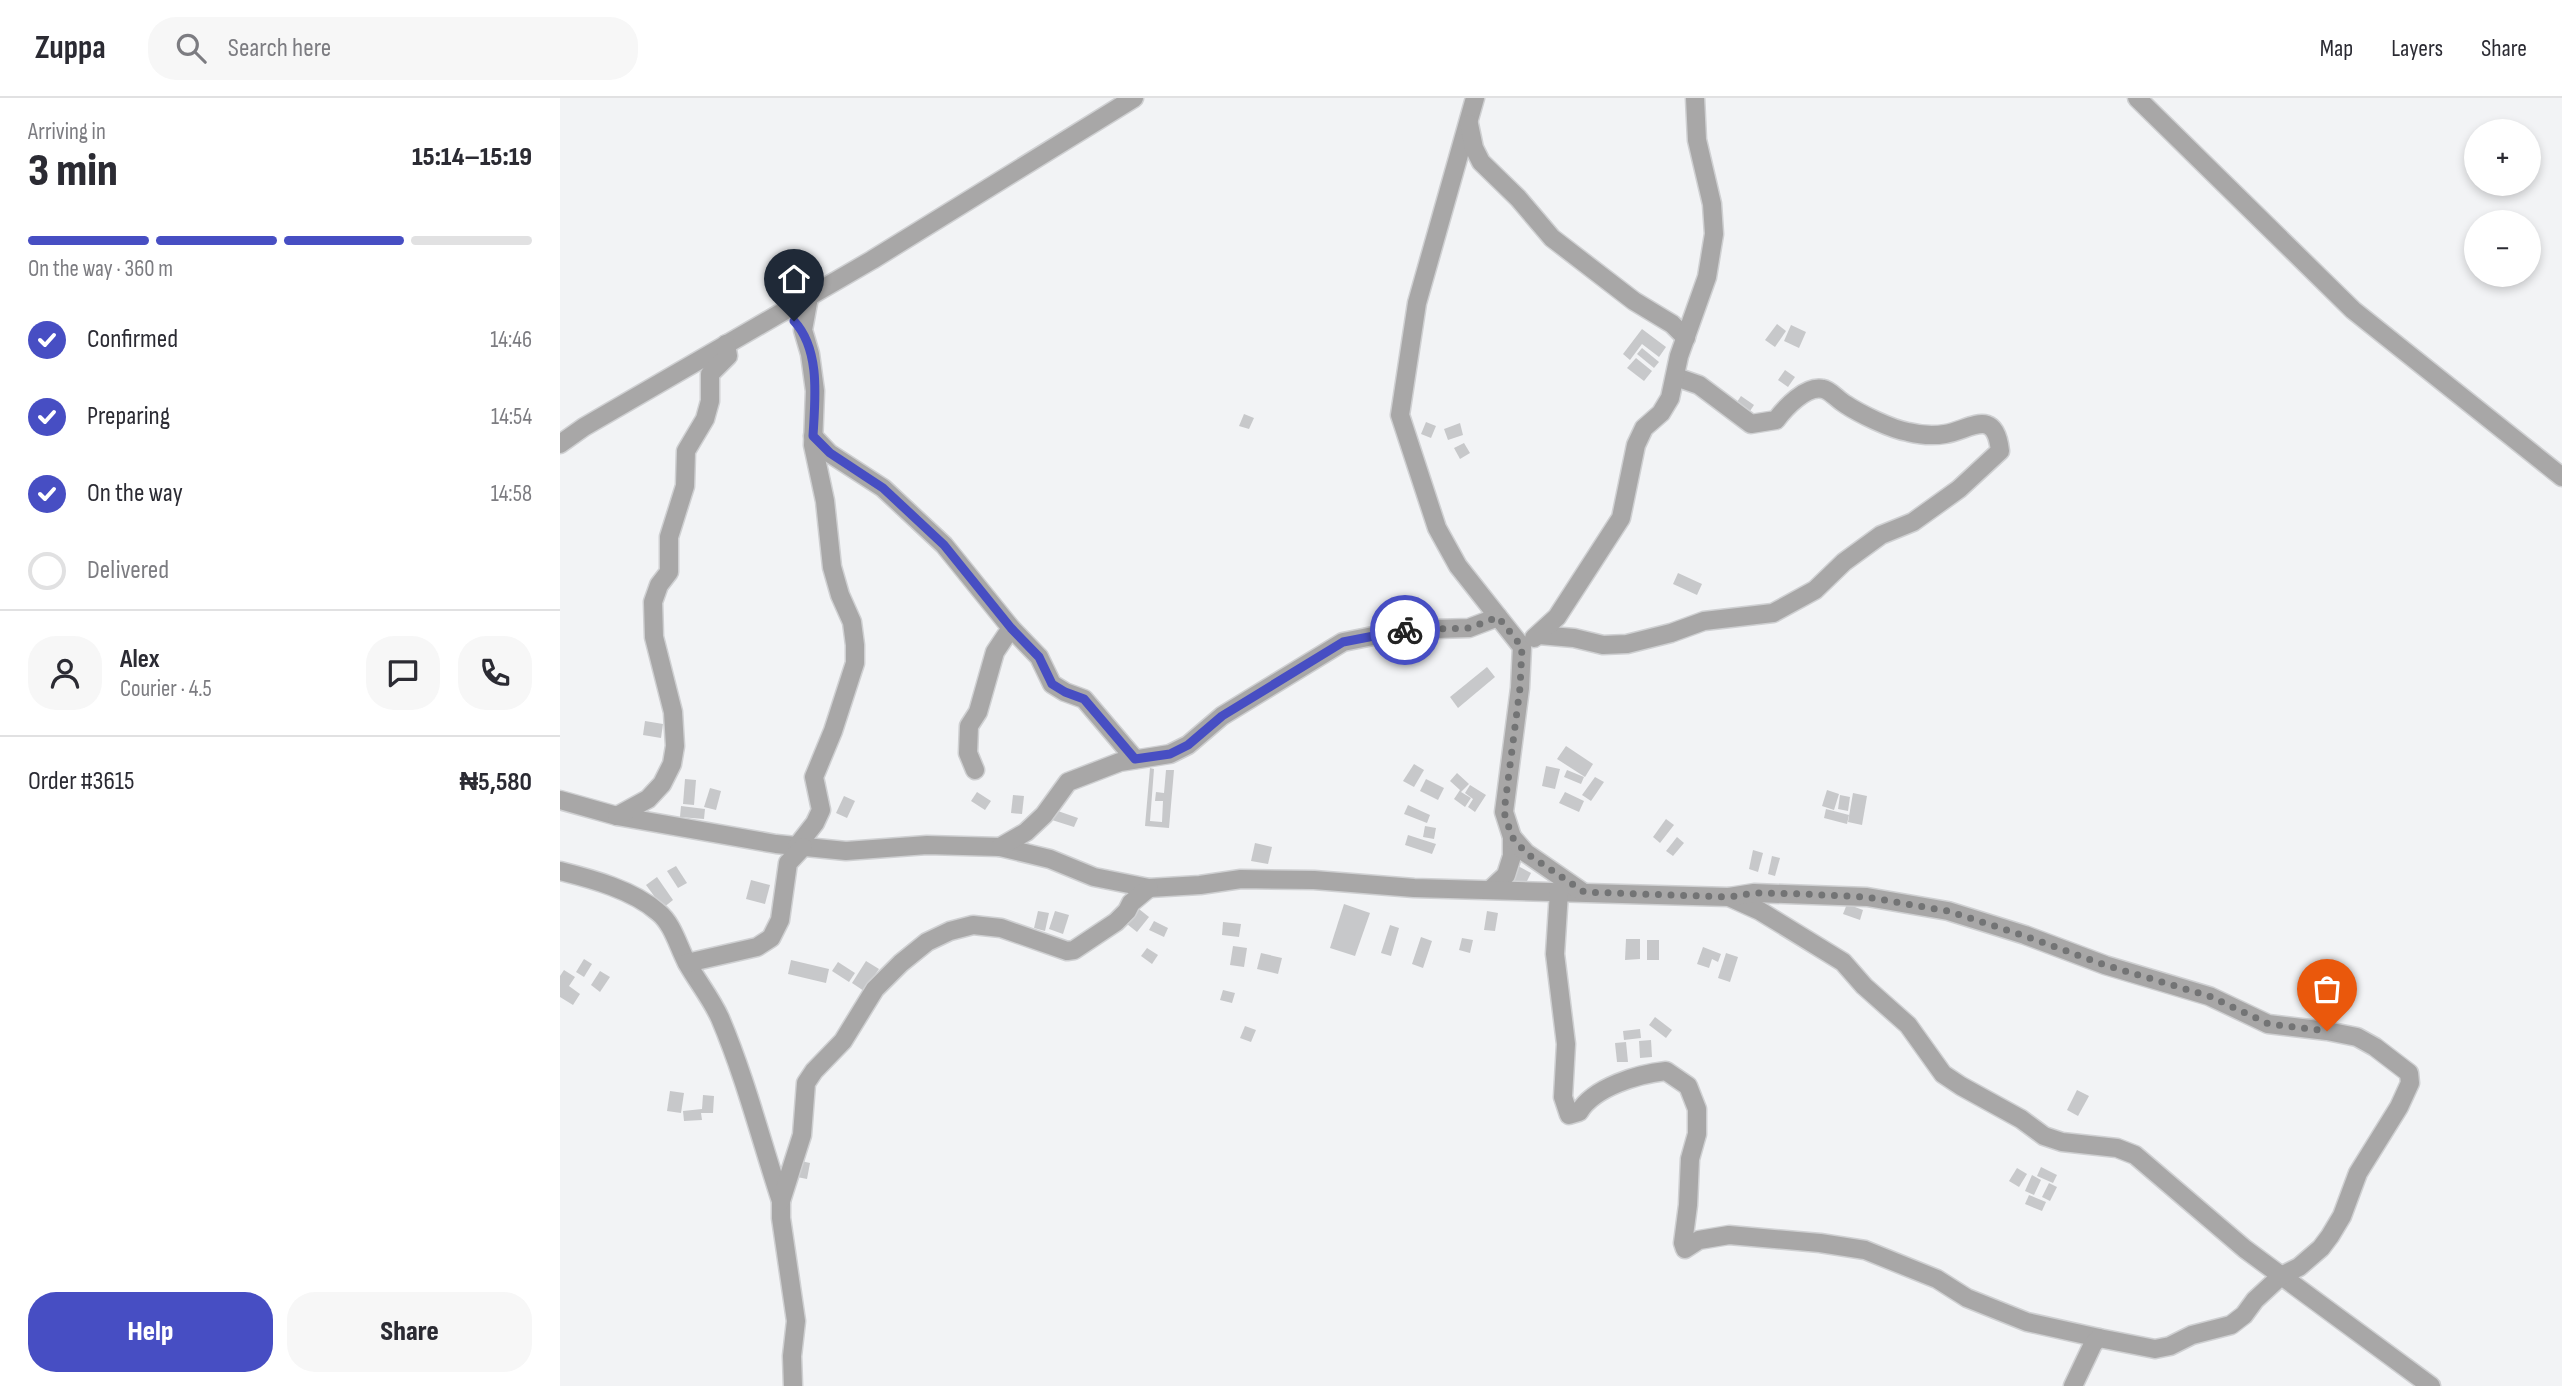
<!DOCTYPE html>
<html lang="en">
<head>
<meta charset="utf-8">
<style>
  :root { --surface:#fff; --page:#f7f7f7; --text:#2b2b33; --muted:#7c7c81; --line:#e1e1e2; --accent:#474ec3 }
  body { margin:0; font-family:"Sofia Sans Condensed",sans-serif; background:var(--page); color:var(--text); height:100vh; display:flex; flex-direction:column; font-size:26px; white-space:nowrap }
  * { box-sizing:border-box; margin:0 }
  p { font-size:23px; color:var(--muted) }
  .icon { flex:none; width:38px; height:38px; fill:none; stroke:currentColor; stroke-width:2; stroke-linecap:round; stroke-linejoin:round }
  .map { position:relative; flex:1; overflow:hidden }
  .details { display:flex; flex-direction:column; background:var(--surface); width:560px }
  .details>* { flex:none }
  .controls { position:absolute; left:1904px; top:21px; display:grid; gap:14px }
  .controls a { display:grid; place-items:center; width:77px; height:77px; border-radius:50%; background:var(--surface); box-shadow:0 4px 10px #0003; font-size:35px }
  .pin { position:absolute; display:grid; place-items:center; width:60px; height:60px; color:#fff; margin:-72px -30px; border-radius:50% 50% 50% 0; rotate:-45deg; box-shadow:0 0 7px #0007 }
  .pin .icon { rotate:45deg }
  .courier { position:absolute; display:grid; place-items:center; width:70px; height:70px; margin:-35px; border:5px solid #474ec3; border-radius:50%; background:#fff; color:#222; box-shadow:0 2px 9px #0007 }
  .head em { font-style:normal; font-weight:800 }
  .head div { display:flex; flex-direction:column-reverse }
  .head { display:flex; align-items:center; justify-content:space-between; height:119px; padding:0 28px }
  h1 { font-size:46px; font-weight:800; line-height:52px }
  .bar { display:grid; grid-template-columns:repeat(4,1fr); gap:10px 7px; align-content:center; height:84px; padding:0 28px }
  .bar i { height:9px; border-radius:5px; background:var(--line) }
  .bar .active { background:var(--accent) }
  .bar p { grid-column:span 4 }
  .line { display:flex; align-items:center; gap:18px; padding:0 28px; border-top:2px solid var(--line) }
  .line div { flex:1 }
  .round { display:grid; place-items:center; flex:none; width:74px; height:74px; border-radius:28px; background:var(--page) }
  ol { padding:0 28px; list-style:none }
  li { display:flex; align-items:center; gap:21px; height:77px }
  li p { margin-inline-start:auto }
  li .icon { padding:7px; border-radius:50%; background:var(--accent); color:#fff; stroke-width:4 }
  li:last-child { color:var(--muted) }
  li i { width:38px; height:38px; border:4px solid var(--line); border-radius:50% }
  .button { display:flex; gap:14px; margin-top:auto; padding:14px 28px }
  .button a { flex:1; height:80px; border-radius:28px; background:var(--accent); color:#fff; font-size:28px; font-weight:800; line-height:80px; text-align:center }
  .button a+a { background:var(--page); color:var(--text) }
  header { display:flex; align-items:center; gap:42px; box-sizing:border-box; height:98px; padding:0 35px; background:var(--surface); border-bottom:2px solid var(--line) }
  header strong { font-size:33px }
  nav { display:flex; gap:38px; margin-inline-start:auto; font-size:24px }
  .search { width:490px; height:63px; background:var(--page); display:flex; align-items:center; gap:18px; box-sizing:border-box; padding:0 24px; border-radius:28px; color:var(--muted); font-size:26px }
  main { display:flex; flex:1; min-height:0 }
  .map>svg:first-child { display:block }
  .building { fill:#c7c8ca }
  .lines { fill:none; stroke-linecap:round; stroke-linejoin:round }
  .minor-casing { stroke:#cfd0d2; stroke-width:21 }
  .minor { stroke:#a8a7a7; stroke-width:18 }
  .done { stroke:#737475; stroke-width:7; stroke-dasharray:0 12.6 }
  .route { stroke:#474ec3; stroke-width:9 }
</style>
</head>
<body>
<header>
<strong>Zuppa</strong>
<div class="search"><svg class="icon" aria-label="search" viewBox="0 0 24 24"><circle cx="10" cy="10" r="6"/><path d="M15 15l6 6"/></svg>Search here</div>
<nav><a>Map</a><a>Layers</a><a>Share</a></nav>
</header>
<main>
<section class="details">
<div class="head"><div><h1>3 min</h1><p>Arriving in</p></div><em>15:14–15:19</em></div>
<div class="bar"><i class="active"></i><i class="active"></i><i class="active"></i><i></i><p>On the way · 360 m</p></div>
<ol>
<li><svg class="icon" aria-label="check" viewBox="0 0 24 24"><path d="M5 12l5 5 9-10"/></svg>Confirmed<p>14:46</p></li>
<li><svg class="icon" aria-label="check" viewBox="0 0 24 24"><path d="M5 12l5 5 9-10"/></svg>Preparing<p>14:54</p></li>
<li><svg class="icon" aria-label="check" viewBox="0 0 24 24"><path d="M5 12l5 5 9-10"/></svg>On the way<p>14:58</p></li>
<li><i></i>Delivered</li>
</ol>
<div class="line" style="height:126px"><a class="round"><svg class="icon" aria-label="person" viewBox="0 0 24 24"><circle cx="12" cy="8" r="4"/><path d="M4 21q1-7 8-7t8 7"/></svg></a><div><b>Alex</b><p>Courier · 4.5</p></div><a class="round"><svg class="icon" aria-label="chat" viewBox="0 0 24 24"><path d="M4 5h16v11H9l-5 4z"/></svg></a><a class="round"><svg class="icon" aria-label="phone" viewBox="0 0 24 24"><path d="M5 4h4l2 5-3 2q2 4 5 5l2-3 5 2v4C11 20 4 13 5 4z"/></svg></a></div>
<div class="line" style="height:91px"><div>Order #3615</div><b>₦5,580</b></div>
<div class="button"><a>Help</a><a>Share</a></div>
</section>
<div class="map">
<svg width="2002" height="1288" viewBox="0 0 2002 1288">
  <rect width="100%" height="100%" fill="#f2f3f5"/>
  <!-- building -->
  <g class="building">
    <path d="M1217,226L1226,233L1215,249L1205,242Z"/>
    <path d="M1231,227L1246,234L1239,250L1224,243Z"/>
    <path d="M1082,231L1106,249L1099,259L1082,246L1070,262L1063,256Z"/>
    <path d="M1082,250L1099,264L1094,270L1077,256Z"/>
    <path d="M1076,260L1092,273L1084,283L1067,270Z"/>
    <path d="M1225,272L1235,279L1228,289L1218,282Z"/>
    <path d="M1181,298L1194,307L1188,316L1175,307Z"/>
    <path d="M684,316L694,320L689,331L679,328Z"/>
    <path d="M866,324L876,328L871,340L861,336Z"/>
    <path d="M900,325L903,337L888,342L884,331Z"/>
    <path d="M904,345L910,355L900,361L894,350Z"/>
    <path d="M1118,475L1142,486L1137,497L1113,486Z"/>
    <path d="M927,569L935,579L898,610L890,599Z"/>
    <path d="M85,623L103,626L101,640L83,637Z"/>
    <path d="M1006,648L1033,666L1025,679L997,661Z"/>
    <path d="M854,666L864,672L854,689L843,683Z"/>
    <path d="M986,668L1000,671L995,691L982,688Z"/>
    <path d="M590,670L594,671L590,723L602,724L603,703H595L596,694L604,695L606,672H614L609,730L585,728Z"/>
    <path d="M1007,672L1024,679L1021,686L1004,679Z"/>
    <path d="M897,675L909,686L901,694L911,700L905,709L894,701L900,692L890,683Z"/>
    <path d="M1035,679L1044,684L1031,703L1022,697Z"/>
    <path d="M125,681L136,682L134,707L123,706Z"/>
    <path d="M866,681L884,690L878,702L860,693Z"/>
    <path d="M910,687L926,697L915,714L908,709L913,701L905,695Z"/>
    <path d="M150,690L161,693L156,712L144,709Z"/>
    <path d="M1267,692L1279,696L1274,712L1262,708Z"/>
    <path d="M417,694L431,703L425,712L411,703Z"/>
    <path d="M1005,694L1024,703L1019,714L999,705Z"/>
    <path d="M1293,695L1307,698L1302,727L1288,724Z"/>
    <path d="M453,697L464,698L462,716L451,715Z"/>
    <path d="M1280,697L1290,699L1288,713L1278,711Z"/>
    <path d="M284,698L295,703L287,720L276,715Z"/>
    <path d="M848,707L870,717L867,725L844,716Z"/>
    <path d="M121,708L145,711L144,721L120,719Z"/>
    <path d="M1266,711L1289,717L1287,726L1264,720Z"/>
    <path d="M495,712L518,720L514,729L492,722Z"/>
    <path d="M1106,721L1114,727L1100,745L1093,739Z"/>
    <path d="M865,728L876,730L874,741L863,739Z"/>
    <path d="M848,737L876,746L872,756L845,747Z"/>
    <path d="M1117,739L1124,745L1113,758L1106,753Z"/>
    <path d="M695,745L712,749L708,766L691,763Z"/>
    <path d="M1193,752L1203,755L1198,774L1189,771Z"/>
    <path d="M1212,758L1220,760L1215,778L1208,776Z"/>
    <path d="M116,768L127,785L118,790L107,773Z"/>
    <path d="M958,768L971,775L964,789L950,781Z"/>
    <path d="M97,779L113,802L103,810L86,787Z"/>
    <path d="M191,782L210,787L205,806L186,801Z"/>
    <path d="M784,806L810,815L795,858L770,850Z"/>
    <path d="M1287,806L1303,812L1300,822L1283,816Z"/>
    <path d="M579,811L589,819L577,834L567,826Z"/>
    <path d="M478,813L489,815L485,833L474,830Z"/>
    <path d="M495,813L509,817L503,836L489,831Z"/>
    <path d="M927,813L938,815L935,833L924,832Z"/>
    <path d="M594,823L608,830L604,839L589,832Z"/>
    <path d="M663,824L681,826L679,839L662,837Z"/>
    <path d="M830,827L839,830L831,858L821,855Z"/>
    <path d="M861,839L872,843L863,870L852,866Z"/>
    <path d="M902,840L913,842L910,855L899,852Z"/>
    <path d="M1066,841H1080V861L1065,862Z"/>
    <rect x="1087" y="842" width="12" height="20"/>
    <path d="M673,848L687,850L684,869L670,867Z"/>
    <path d="M1143,849L1161,856L1158,864L1152,861L1149,870L1137,866Z"/>
    <path d="M587,850L598,857L592,866L581,858Z"/>
    <path d="M701,855L722,860L718,876L697,871Z"/>
    <path d="M1166,855L1178,859L1170,884L1158,880Z"/>
    <path d="M24,861L32,866L24,879L16,874Z"/>
    <path d="M231,862L269,871L266,885L228,876Z"/>
    <path d="M306,863L319,871L304,893L292,885Z"/>
    <path d="M278,864L295,875L289,884L272,873Z"/>
    <path d="M4,872L15,879L9,888L20,896L13,907L0,899V878Z"/>
    <path d="M40,873L50,879L40,894L31,887Z"/>
    <path d="M663,892L675,895L672,905L660,902Z"/>
    <path d="M1095,919L1112,932L1106,940L1089,927Z"/>
    <path d="M685,928L696,932L691,944L680,940Z"/>
    <path d="M1080,931L1081,940L1064,942L1063,933Z"/>
    <path d="M1091,942L1092,959L1080,960L1079,943Z"/>
    <path d="M1066,944L1068,964H1057L1055,945Z"/>
    <path d="M1517,992L1529,998L1518,1018L1507,1012Z"/>
    <path d="M110,993L124,995L121,1015L107,1013Z"/>
    <path d="M143,997L154,998L153,1015H141L142,1022L124,1023L123,1013L142,1011Z"/>
    <path d="M241,1063L250,1065L247,1081L237,1079Z"/>
    <path d="M1481,1069L1497,1077L1493,1085L1477,1078Z"/>
    <path d="M1457,1070L1467,1076L1459,1089L1449,1083Z"/>
    <path d="M1472,1077L1481,1082L1474,1097L1465,1093Z"/>
    <path d="M1489,1085L1497,1089L1490,1103L1482,1099Z"/>
    <path d="M1469,1097L1486,1104L1482,1113L1465,1106Z"/>
  </g>
  <g class="lines">
    <defs>
      <g id="minor">
        <path d="M915,0L857,205L840,317L877,430L898,468L962,549L960,590L944,714L952,739V758L946,777L931,791"/>
        <path d="M1577,0L1793,212L2002,379"/>
        <path d="M909,26L914,50L921,64L958,100L992,140L1074,203L1112,226L1126,240"/>
        <path d="M253,338L269,355L323,390L384,447L451,530L479,559L492,586L505,594L524,601L575,661"/>
        <path d="M0,346L24,329L312,162L574,0"/>
        <path d="M979,537L1014,540L1043,547L1067,546L1111,535L1144,523L1213,515L1255,492L1284,464L1321,437L1353,424L1399,391L1440,353C1435,308 1410,332 1385,336C1373,338 1360,337 1348,334C1331,331 1300,316 1285,306C1278,302 1270,292 1263,291C1246,287 1225,310 1216,322L1191,326L1139,287L1116,279"/>
        <path d="M974,540L997,519L1061,420L1076,347L1084,330L1101,315L1110,300L1119,258L1147,179L1154,136L1152,106L1137,42L1135,0"/>
        <path d="M415,672L408,655L409,628L418,614L435,554L451,530"/>
        <path d="M0,702L57,718L216,746L286,753L367,747L440,749L490,761L534,779L589,790L640,787L681,781L754,782L854,790L1169,799L1200,813L1283,864L1304,888L1348,927L1383,976L1401,988L1461,1021L1484,1038L1502,1044L1557,1050L1575,1057L1685,1151L1871,1288"/>
        <path d="M57,718L88,701L102,686L112,666L115,648L113,614L94,539L93,504L99,487L109,474V439L125,388L126,353L145,321L150,303V276L168,258L166,246"/>
        <path d="M952,739L966,755L1021,793"/>
        <path d="M237,748L255,725L261,712L254,679L273,633L295,565V547L292,524L280,497L272,469L265,403L253,347L255,293L250,256L243,232L249,199"/>
        <path d="M440,749L466,734L484,717L508,684L560,664L610,656L628,647L662,618L783,544L843,532L909,530L938,519"/>
        <path d="M0,773C32,781 73,792 98,814C113,826 118,848 127,865C137,883 151,900 160,920C185,979 201,1042 221,1103V1120L236,1223L232,1258L233,1288"/>
        <path d="M999,794L995,856L1006,946L1003,999L1009,1017L1019,1014C1034,989 1078,976 1106,973L1128,988L1137,1011V1036L1130,1061L1128,1107L1123,1145L1125,1151L1139,1142L1169,1137L1260,1145L1305,1152L1377,1181L1407,1200L1467,1224L1539,1240"/>
        <path d="M1169,799L1194,795L1307,799L1388,813L1465,837L1545,867L1649,898L1708,926L1767,933L1797,939L1815,949L1849,975L1850,985L1839,1009L1798,1075L1782,1118L1770,1138L1761,1150L1739,1169L1721,1178L1695,1202L1684,1217L1671,1227L1632,1237L1610,1248L1595,1251L1539,1240L1533,1246L1513,1288"/>
        <path d="M127,865L197,849L211,840L220,822L228,765L243,749"/>
        <path d="M221,1103L242,1037L246,985L254,973L283,943L315,891L341,865L367,844L390,833L413,827L441,830L507,853L514,852L556,824L567,813L571,805L589,790"/>
      </g>
    </defs>
    <!-- minor casing -->
    <use href="#minor" class="minor-casing"/>
    <!-- minor -->
    <use href="#minor" class="minor"/>
  </g>
  <g class="lines">
    <!-- done -->
    <path class="done" d="M845,532L909,530L938,519L962,549L960,590L944,714L952,739L966,755L1024,794L1169,799L1194,795L1243,796L1307,799L1364,809L1388,813L1465,838L1545,867L1649,898L1709,926L1767,933"/>
    <!-- route -->
    <path class="route" d="M234,223C261,252 255,302 253,338L270,355L323,390L384,447L451,530L479,559L492,586L505,594L524,601L575,661L610,656L628,647L662,618L783,544L845,532"/>
  </g>
</svg>
<div class="controls">
<a>+</a>
<a>−</a>
</div>
<div class="pin" style="left:1767px;top:933px;background:#ea580c"><svg class="icon" aria-label="bag" viewBox="0 0 24 24"><path d="M5 8h14l-1 12H6zM9 8a3 3 0 0 1 6 0"/></svg></div>
<div class="pin" style="left:234px;top:223px;background:#1f2937"><svg class="icon" aria-label="home" viewBox="0 0 24 24"><path d="M3 11l9-7 9 7M6 9v11h12V9"/></svg></div>
<div class="courier" style="left:845px;top:532px"><svg class="icon" aria-label="bike" viewBox="0 0 24 24"><circle cx="6" cy="16" r="4"/><circle cx="18" cy="16" r="4"/><path d="M6 16l4-8h5l3 8M10 8l3 8H6M13 5h3"/></svg></div>
</div>
</main>
</body>
</html>
